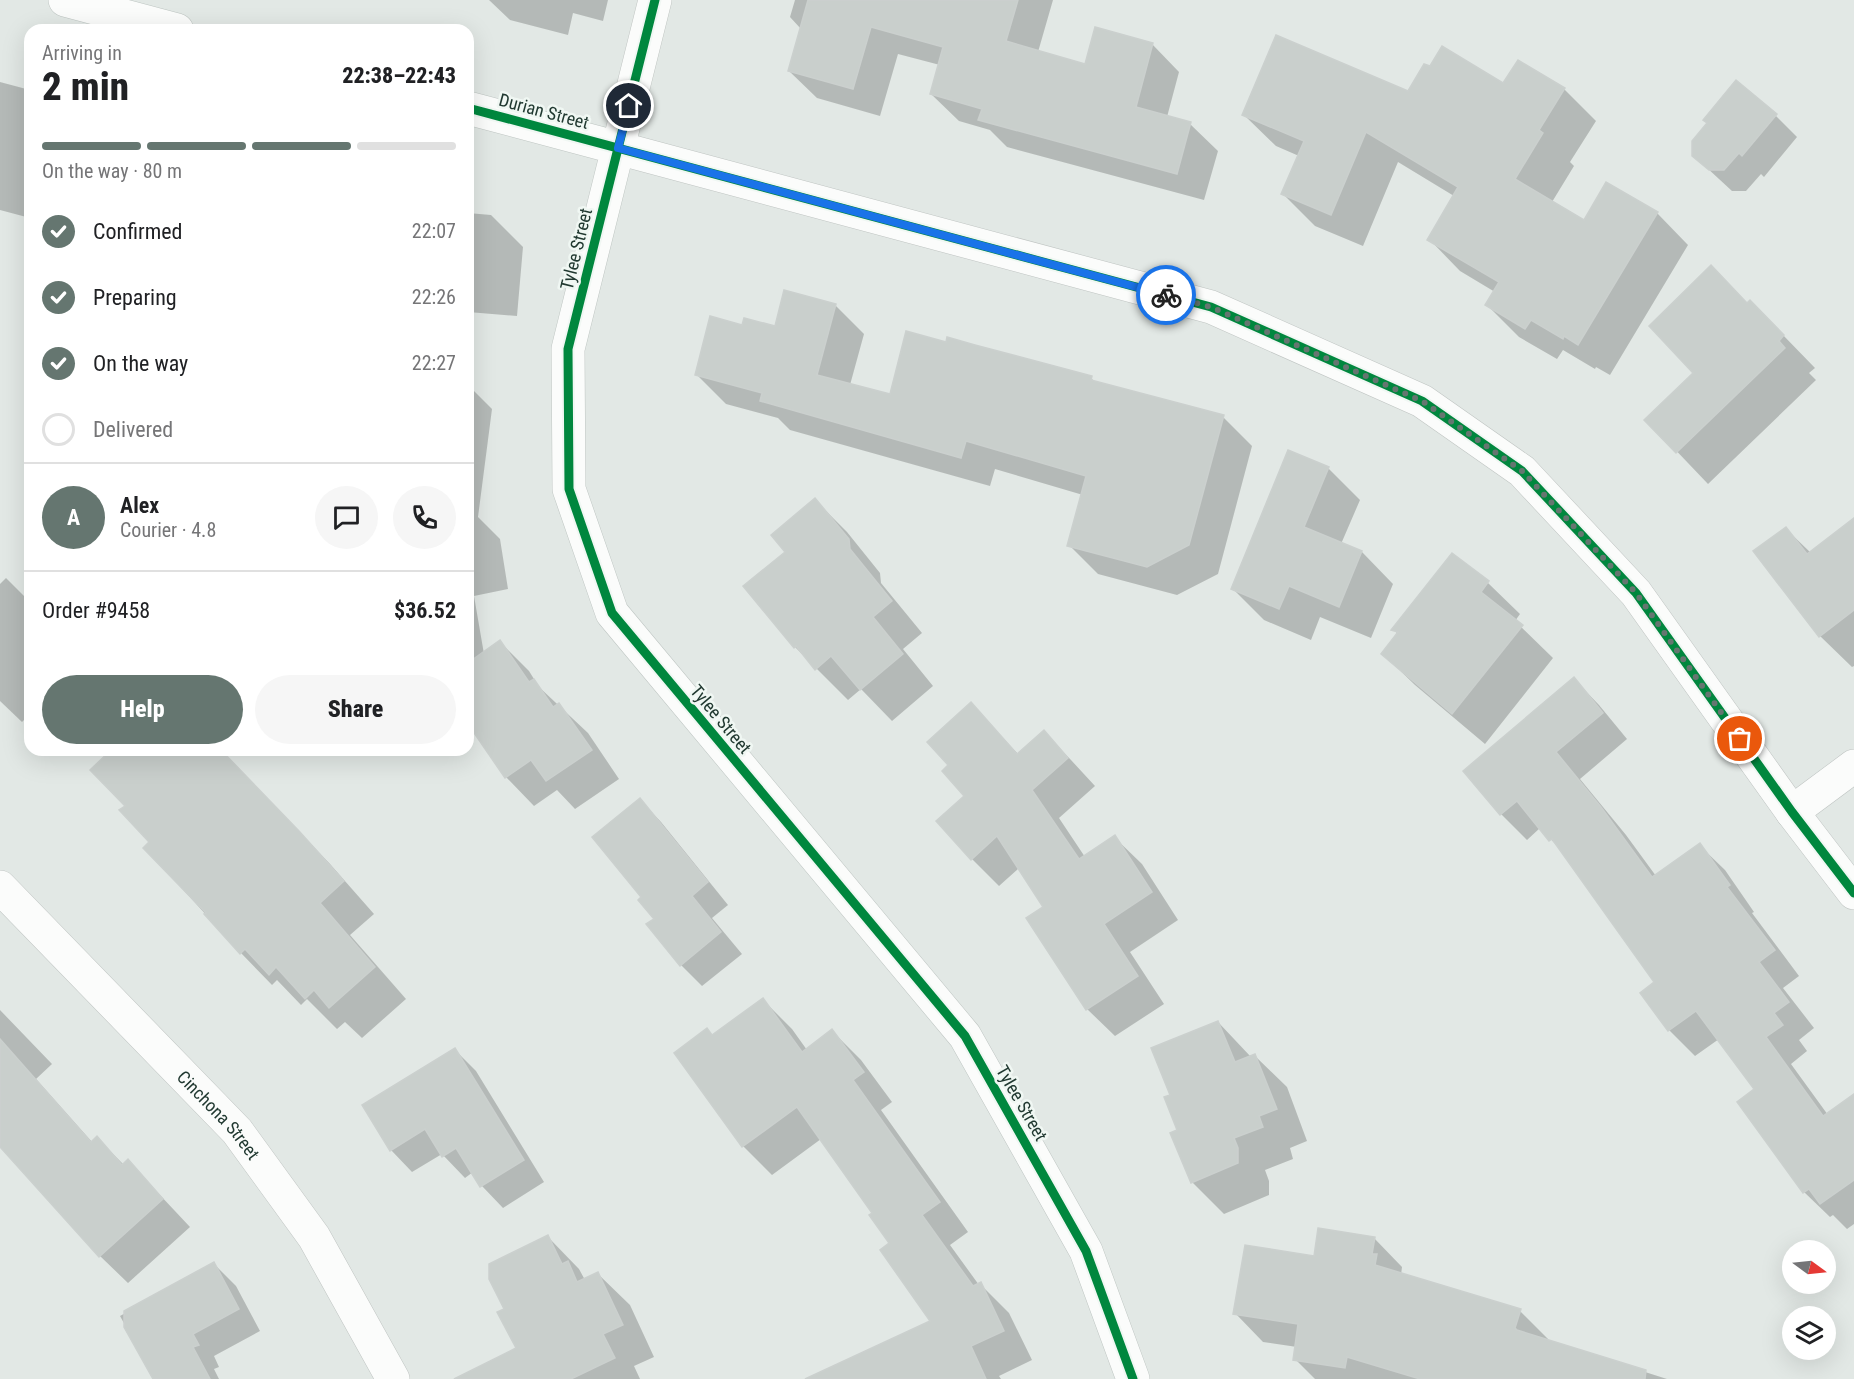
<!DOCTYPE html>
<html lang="en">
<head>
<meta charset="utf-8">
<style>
  :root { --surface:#fff; --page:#f6f6f6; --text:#202124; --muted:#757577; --line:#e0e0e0; --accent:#657670 }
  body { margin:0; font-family:"Roboto Condensed",sans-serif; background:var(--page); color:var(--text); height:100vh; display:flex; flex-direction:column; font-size:22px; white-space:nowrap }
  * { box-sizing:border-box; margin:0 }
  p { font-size:20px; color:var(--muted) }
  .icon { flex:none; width:33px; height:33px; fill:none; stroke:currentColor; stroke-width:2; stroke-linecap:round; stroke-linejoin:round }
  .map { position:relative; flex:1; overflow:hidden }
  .panel { position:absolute; left:24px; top:24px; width:450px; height:732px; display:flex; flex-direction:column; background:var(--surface); border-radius:18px; box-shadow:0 6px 24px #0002 }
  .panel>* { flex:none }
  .needle { width:39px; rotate:105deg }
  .buttons { position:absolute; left:1782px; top:1240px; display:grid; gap:12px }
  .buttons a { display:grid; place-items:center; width:54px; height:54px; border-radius:50%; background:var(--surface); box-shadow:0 6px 24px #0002; font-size:30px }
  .pin { position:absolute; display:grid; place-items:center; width:51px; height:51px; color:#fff; margin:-26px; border:3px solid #fff; border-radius:50%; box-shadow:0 2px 6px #0007 }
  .courier { position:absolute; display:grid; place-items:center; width:60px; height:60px; margin:-30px; border:4px solid #1a73e8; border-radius:50%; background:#fff; color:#222; box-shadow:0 2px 8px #0007 }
  .headline em { font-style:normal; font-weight:800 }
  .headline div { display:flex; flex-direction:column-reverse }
  .headline { display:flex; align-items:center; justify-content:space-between; height:102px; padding:0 18px }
  h1 { font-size:39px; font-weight:800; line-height:45px }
  .bar { display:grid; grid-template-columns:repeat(4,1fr); gap:9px 6px; align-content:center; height:72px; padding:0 18px }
  .bar i { height:8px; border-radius:4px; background:var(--line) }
  .bar .selected { background:var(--accent) }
  .bar p { grid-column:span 4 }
  .line { display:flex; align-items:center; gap:15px; padding:0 18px; border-top:2px solid var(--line) }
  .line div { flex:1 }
  .round { display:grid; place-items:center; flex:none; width:63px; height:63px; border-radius:32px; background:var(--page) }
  ol { padding:0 18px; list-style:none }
  li { display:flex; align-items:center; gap:18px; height:66px }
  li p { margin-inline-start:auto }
  li .icon { padding:6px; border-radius:50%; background:var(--accent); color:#fff; stroke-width:4 }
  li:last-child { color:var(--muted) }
  li i { width:33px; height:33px; border:3px solid var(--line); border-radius:50% }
  .primary-button { display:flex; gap:12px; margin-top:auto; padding:12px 18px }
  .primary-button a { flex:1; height:69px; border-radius:36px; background:var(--accent); color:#fff; font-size:24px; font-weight:800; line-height:69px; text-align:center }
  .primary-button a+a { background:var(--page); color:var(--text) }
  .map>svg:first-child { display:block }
  .shadow { fill:#0003 }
  .building { fill:#c9cfcc; stroke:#cbd0ce; stroke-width:1.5 }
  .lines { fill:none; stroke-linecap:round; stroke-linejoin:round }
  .street-casing { stroke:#bfc4c2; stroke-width:34 }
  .secondary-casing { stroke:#bec5c2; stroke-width:34 }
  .street { stroke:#fbfcfb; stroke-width:33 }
  .secondary { stroke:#fbfcfb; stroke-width:33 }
  .cycleway-casing { stroke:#f0f7f3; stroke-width:13 }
  .cycleway { stroke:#00873e; stroke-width:9 }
  .done { stroke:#657670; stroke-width:6; stroke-dasharray:0 10.8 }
  .route { stroke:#1a73e8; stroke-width:8 }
  .labels { text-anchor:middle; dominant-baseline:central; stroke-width:5; stroke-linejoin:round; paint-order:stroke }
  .street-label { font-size:18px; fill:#213931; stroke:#f0f7f3 }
</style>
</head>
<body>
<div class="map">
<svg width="1854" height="1379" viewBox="0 0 1854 1379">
  <rect width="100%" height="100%" fill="#e2e8e5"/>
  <!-- shadow -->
  <g class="shadow">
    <path d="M489,0H608L603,21L573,13L568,35L510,20Z"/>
    <path d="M795,0H1053L1038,52L1086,66L1152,44L1179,72L1167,117L1190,124L1218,151L1204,200L1007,147L990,130L959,121L931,94L940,65L898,54L880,116L817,98L789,71L801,29L790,17Z"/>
    <path d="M1518,62L1564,89L1596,121L1570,162L1574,166L1552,202L1584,222L1657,213L1688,245L1610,375L1596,367L1595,369L1563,350L1557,359L1519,337L1487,305L1495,292L1460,271L1429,239L1454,196L1398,162L1363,246L1315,226L1283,194L1299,156L1276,146L1244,115L1409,93L1504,85Z"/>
    <path d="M0,82L30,90V218L0,210Z"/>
    <path d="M1776,116L1797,137L1764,177L1761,174L1746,191H1732L1693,155Z"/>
    <path d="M468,213L491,215L523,247L517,316L468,312Z"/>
    <path d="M1748,304L1782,334L1815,368L1809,373L1816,380L1708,484L1647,420L1696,373Z"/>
    <path d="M835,305L864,334L850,385L891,396L1091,378L1096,383L1223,417L1252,446L1218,574L1177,595L1098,574L1069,545L1083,495L995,469L990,486L790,430L778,418L726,404L697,375L743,327L776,328Z"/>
    <path d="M468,385L492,409L478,517L500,539L508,589L474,596L484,654L500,642L529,671L539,687L588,733L619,779L575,809L557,790L534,806L506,777L468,721Z"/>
    <path d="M1328,468L1360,500L1341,544L1362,552L1393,584L1371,638L1320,617L1311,640L1264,620L1233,589Z"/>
    <path d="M815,500L847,532L880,573L881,583L922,633L903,649L933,686L892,721L861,689L848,700L795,647L745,586L787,552Z"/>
    <path d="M1854,520V666L1852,667L1820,636L1786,529L1811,553Z"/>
    <path d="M1453,555L1488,583L1520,614L1515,621L1553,658L1485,744L1415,685L1383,654L1398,634L1393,629Z"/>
    <path d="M6,578L30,602V714L22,722L0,701V584Z"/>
    <path d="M1574,679L1599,705L1627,739L1580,779L1626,835L1656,876L1699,845L1725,870L1754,912L1752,913L1799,976L1783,988L1814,1028L1799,1040L1807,1051L1791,1064L1828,1115L1854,1096V1224L1847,1229L1833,1215L1830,1217L1804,1192L1756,1090L1719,1039L1695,1056L1669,1030L1642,993L1656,983L1565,854L1540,828L1527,840L1501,814L1465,771Z"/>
    <path d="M971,704L1019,755L1044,732L1071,760L1095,786L1059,818L1085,857L1114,837L1142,864L1178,920L1130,952L1164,1004L1115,1036L1087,1009L1045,907L1019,868L999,886L972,859L966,796L951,765Z"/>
    <path d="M113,750H221L330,864L374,914L350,935L406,999L362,1038L345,1022L337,1029L307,999L301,1005L277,980L272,985L241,953L145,848L151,842L127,806Z"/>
    <path d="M640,800L661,822L728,905L712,918L742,954L702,986L681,965L643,897Z"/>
    <path d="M763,1000L792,1029L807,1050L832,1031L861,1060L892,1102L881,1110L968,1232L950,1245L979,1285L980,1284L1009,1313L1032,1360L999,1376L1001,1379H872L932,1321L874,1213L821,1139L772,1175L743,1146L676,1053L707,1030L713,1036Z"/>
    <path d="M0,1010L52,1064L36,1079L92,1142L97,1138L124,1165L128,1161L190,1227L128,1283L100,1256L0,1144Z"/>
    <path d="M1218,1022L1251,1057L1255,1056L1287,1087L1307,1141L1290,1148L1293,1159L1265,1170L1269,1181V1195L1224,1214L1192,1182L1172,1096Z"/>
    <path d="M455,1050L476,1071L544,1182L503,1208L482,1186L473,1172L465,1178L442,1154L412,1172L391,1150Z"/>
    <path d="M548,1237L579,1269L585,1280L598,1274L630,1305L654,1357L634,1366L640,1379H518V1349L506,1310Z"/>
    <path d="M1374,1238L1402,1267L1401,1275L1520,1311L1548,1339V1341L1667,1379H1315L1295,1359L1297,1347L1263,1342L1235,1313L1315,1258Z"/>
    <path d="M214,1264L236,1286L260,1331L214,1356L219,1367L214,1369L219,1379H155L120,1316Z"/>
  </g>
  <!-- building -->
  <g class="building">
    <path d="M808,0H1018L1006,41L1085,64L1095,27L1153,43L1136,107L1191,122L1177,174L978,120L982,109L930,94L943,47L871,27L853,89L788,71Z"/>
    <path d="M1276,35L1408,91L1424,64L1430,66L1442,46L1503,83L1518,60L1565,88L1539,130L1543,133L1515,179L1584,220L1606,182L1658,212L1578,345L1564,336L1563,339L1531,320L1525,329L1485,305L1499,282L1427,240L1458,187L1366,132L1331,215L1281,194L1304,141L1242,115Z"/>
    <path d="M1736,80L1777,114L1742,156L1739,153L1724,170H1709L1692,156V141L1707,123L1703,120Z"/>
    <path d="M1711,265L1747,303L1750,300L1784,335L1779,341L1785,348L1676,453L1644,420L1693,373L1649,326Z"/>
    <path d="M784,290L836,304L817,375L890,394L906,331L946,342L947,337L975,345L1092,376L1091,380L1224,415L1189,545L1147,567L1067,546L1086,476L966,441L961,458L760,401L762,393L695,375L710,316L742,325L744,318L775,326Z"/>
    <path d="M1288,450L1329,467L1304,527L1362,551L1339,607L1289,586L1279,609L1231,589Z"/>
    <path d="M815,498L849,539L850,549L892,601L873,617L903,654L860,690L831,656L815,670L796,646L794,648L743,586L785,552L771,535Z"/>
    <path d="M1854,518V610L1819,637L1753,551L1786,527L1807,554Z"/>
    <path d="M1452,553L1489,581L1481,592L1523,625L1452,714L1381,654L1398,632L1391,630Z"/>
    <path d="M500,640L529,682L534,679L553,707L559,703L592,750L546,781L531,760L505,778L468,724V663Z"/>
    <path d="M1574,677L1603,713L1556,752L1601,807L1652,877L1700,843L1730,885L1727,887L1775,950L1759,962L1789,1002L1774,1013L1783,1025L1766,1037L1823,1116L1854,1094V1180L1820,1204L1809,1189L1803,1193L1737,1102L1754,1089L1696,1011L1668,1031L1640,993L1654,982L1552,839L1549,841L1517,801L1500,815L1463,771Z"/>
    <path d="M971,702L1017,754L1044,730L1068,758L1032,790L1079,859L1115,835L1152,892L1104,924L1138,976L1086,1010L1026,918L1043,907L997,836L971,860L936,821L964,796L942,771L948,765L927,742Z"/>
    <path d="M111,750H221L299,831L344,881L320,903L375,967L329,1008L314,990L305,999L276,967L269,975L245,949L240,954L204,914L206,913L143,848L149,842L119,810L125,806L90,770Z"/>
    <path d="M640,798L708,882L692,896L721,932L680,966L646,924L654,919L638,900L641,897L592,837Z"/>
    <path d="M763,998L802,1052L832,1029L864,1072L853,1080L940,1202L922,1215L973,1286L981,1282L1004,1331L971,1346L986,1379H805L930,1321L880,1250L889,1243L869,1215L872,1213L797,1107L742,1147L674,1053L707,1028L712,1035Z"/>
    <path d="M1218,1021L1235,1062L1255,1054L1277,1109L1259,1116L1263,1127L1234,1138L1238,1148V1163L1191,1183L1170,1133L1177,1130L1164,1097L1170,1095L1151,1048Z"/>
    <path d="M0,1039L91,1142L97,1136L122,1165L128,1159L163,1199L99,1257L0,1147Z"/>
    <path d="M455,1048L524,1160L480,1187L456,1148L442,1157L425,1129L390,1151L362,1105Z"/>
    <path d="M1318,1228L1375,1237L1372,1254H1377L1375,1265L1521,1309L1515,1328L1517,1330L1646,1370L1645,1379H1420L1347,1357L1345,1368L1293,1360L1298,1324L1233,1314L1245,1245L1314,1256Z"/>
    <path d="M548,1235L562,1264L568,1261L577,1282L598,1272L623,1325L603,1334L615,1358L571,1379H454L516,1348L497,1312L504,1309L489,1279V1264Z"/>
    <path d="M214,1262L239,1309L193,1334L199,1345L193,1347L210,1379H153L124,1327V1311Z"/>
  </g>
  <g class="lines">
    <defs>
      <g id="street">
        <path d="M655,0L618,148L1211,307L1422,401L1522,471L1636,593L1792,812L1854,893"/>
        <path d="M1792,812L1854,766"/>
        <path id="s1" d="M0,887L237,1131L314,1237L393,1379"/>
      </g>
      <g id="secondary">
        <path d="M65,0L177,30"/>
        <path d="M468,108L618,148L568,349L569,489L612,613L965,1036L1086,1251L1133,1379"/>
      </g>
    </defs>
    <!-- street casing -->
    <use href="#street" class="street-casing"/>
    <!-- secondary casing -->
    <use href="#secondary" class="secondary-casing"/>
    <!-- street -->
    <use href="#street" class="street"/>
    <!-- secondary -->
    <use href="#secondary" class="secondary"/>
    <defs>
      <g id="cycleway">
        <path d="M655,0L568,349L569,489L612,613L965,1036L1086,1251L1133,1379"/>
        <path d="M468,108L1211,307L1422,401L1522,471L1636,593L1792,812L1854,893"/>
      </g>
    </defs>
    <!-- cycleway casing -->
    <use href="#cycleway" class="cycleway-casing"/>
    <!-- cycleway -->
    <use href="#cycleway" class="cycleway"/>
  </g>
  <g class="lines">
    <!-- done -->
    <path class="done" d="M1166,295L1211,307L1422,401L1522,471L1636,593L1740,739"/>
    <!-- route -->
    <path class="route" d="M629,106L618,148L1166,295"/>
  </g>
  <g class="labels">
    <!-- street labels -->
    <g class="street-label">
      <text transform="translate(544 111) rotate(15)">Durian Street</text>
      <text transform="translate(576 249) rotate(-76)">Tylee Street</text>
      <text transform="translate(721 719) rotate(50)">Tylee Street</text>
      <text transform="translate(1022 1103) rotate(60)">Tylee Street</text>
      <text stroke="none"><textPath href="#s1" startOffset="316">Cinchona Street</textPath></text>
    </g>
  </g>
</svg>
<div class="buttons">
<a><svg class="needle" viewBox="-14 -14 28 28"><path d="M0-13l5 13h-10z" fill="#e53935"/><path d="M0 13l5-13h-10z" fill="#757577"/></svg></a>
<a><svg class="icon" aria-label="layers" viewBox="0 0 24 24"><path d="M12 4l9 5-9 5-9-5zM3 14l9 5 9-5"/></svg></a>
</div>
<div class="pin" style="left:1740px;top:739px;background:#ea580c"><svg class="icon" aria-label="bag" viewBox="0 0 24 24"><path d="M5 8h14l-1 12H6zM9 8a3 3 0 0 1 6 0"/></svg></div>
<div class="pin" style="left:629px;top:106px;background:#1f2937"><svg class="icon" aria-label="home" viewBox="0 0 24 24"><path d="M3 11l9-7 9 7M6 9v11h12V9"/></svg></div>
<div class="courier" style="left:1166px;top:295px"><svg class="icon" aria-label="bike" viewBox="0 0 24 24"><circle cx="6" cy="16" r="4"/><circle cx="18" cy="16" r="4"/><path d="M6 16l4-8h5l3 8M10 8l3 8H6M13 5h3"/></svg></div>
<section class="panel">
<div class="headline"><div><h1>2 min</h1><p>Arriving in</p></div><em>22:38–22:43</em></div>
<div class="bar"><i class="selected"></i><i class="selected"></i><i class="selected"></i><i></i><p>On the way · 80 m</p></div>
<ol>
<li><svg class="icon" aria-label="check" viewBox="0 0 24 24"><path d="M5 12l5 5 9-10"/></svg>Confirmed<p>22:07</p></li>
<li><svg class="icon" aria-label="check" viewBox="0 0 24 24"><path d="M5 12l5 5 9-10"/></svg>Preparing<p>22:26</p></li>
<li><svg class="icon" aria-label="check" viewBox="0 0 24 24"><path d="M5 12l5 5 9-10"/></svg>On the way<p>22:27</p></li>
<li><i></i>Delivered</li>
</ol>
<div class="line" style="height:108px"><b class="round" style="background:var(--accent);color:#fff">A</b><div><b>Alex</b><p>Courier · 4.8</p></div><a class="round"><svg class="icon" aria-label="chat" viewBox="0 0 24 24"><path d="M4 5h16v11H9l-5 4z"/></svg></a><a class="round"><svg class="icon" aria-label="phone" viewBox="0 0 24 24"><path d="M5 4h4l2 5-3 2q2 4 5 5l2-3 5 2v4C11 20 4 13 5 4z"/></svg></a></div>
<div class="line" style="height:78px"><div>Order #9458</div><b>$36.52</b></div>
<div class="primary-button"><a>Help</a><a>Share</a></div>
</section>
</div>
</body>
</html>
